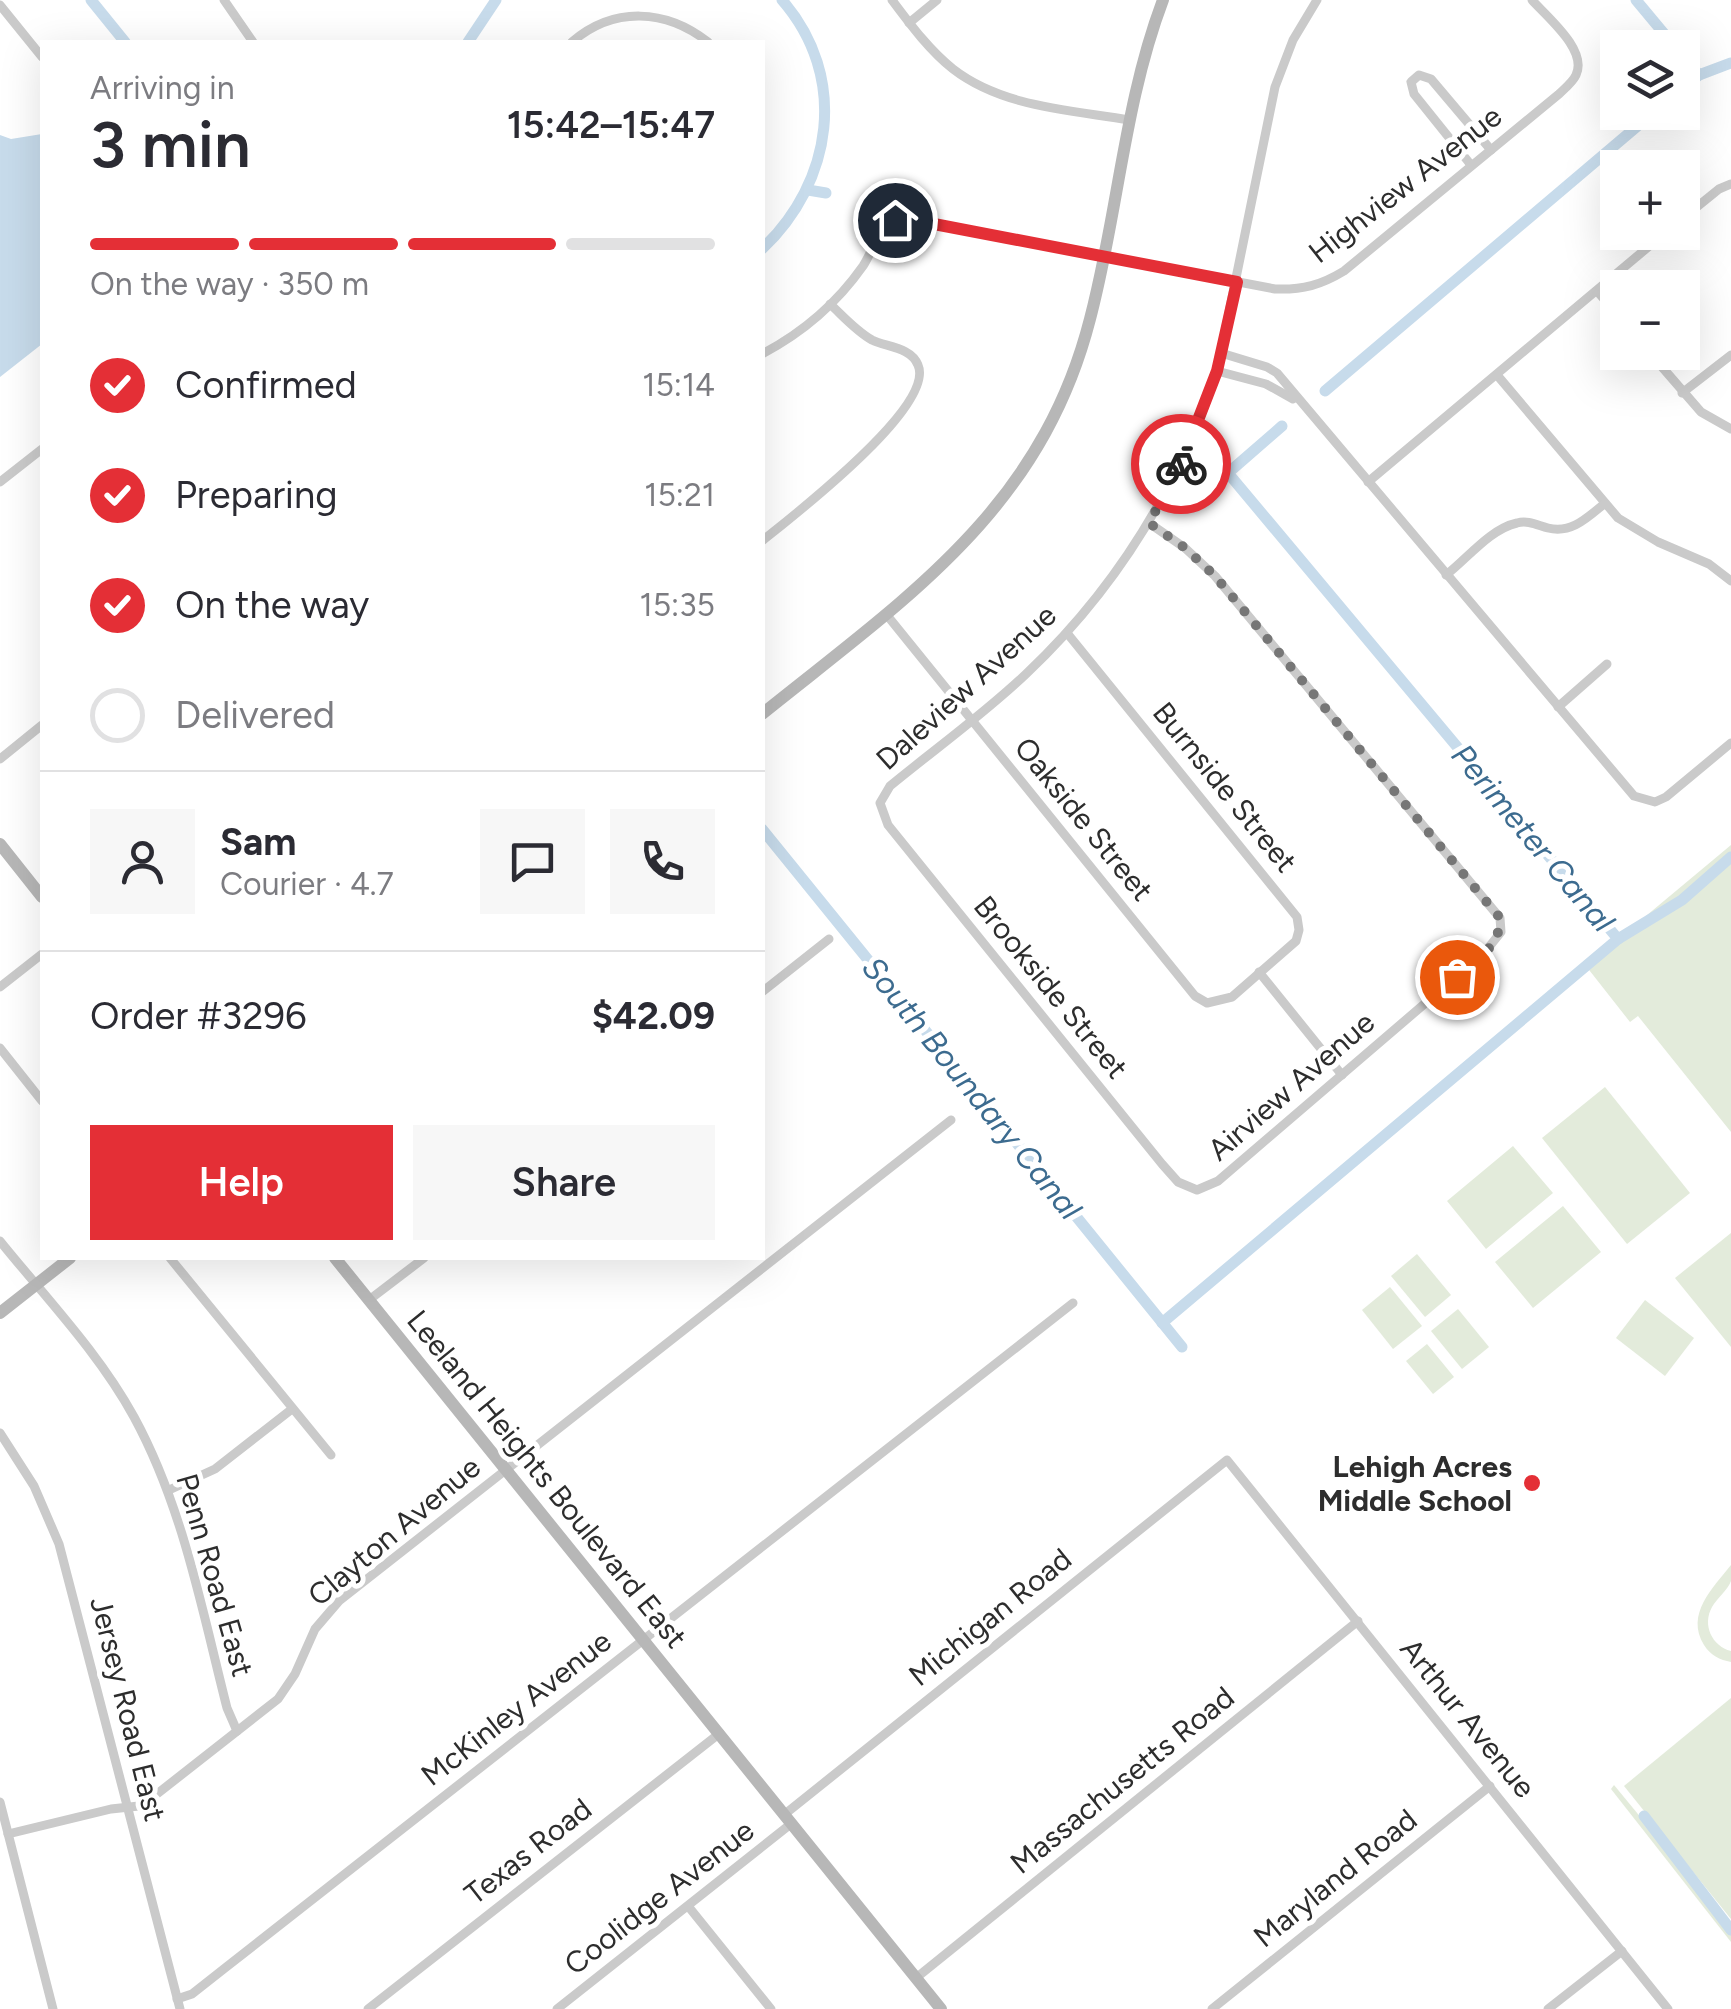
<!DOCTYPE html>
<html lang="en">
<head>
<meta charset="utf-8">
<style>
  :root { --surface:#fff; --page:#f7f7f7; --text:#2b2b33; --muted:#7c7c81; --line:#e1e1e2; --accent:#e42f36 }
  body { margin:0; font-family:Figtree,sans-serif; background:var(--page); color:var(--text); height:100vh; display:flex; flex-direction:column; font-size:38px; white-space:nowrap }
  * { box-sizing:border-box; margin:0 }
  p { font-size:32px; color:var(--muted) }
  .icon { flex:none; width:55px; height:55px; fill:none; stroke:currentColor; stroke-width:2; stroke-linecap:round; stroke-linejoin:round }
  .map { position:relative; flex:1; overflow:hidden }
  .details { position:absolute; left:40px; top:40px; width:725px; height:1220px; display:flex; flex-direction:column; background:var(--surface); border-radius:0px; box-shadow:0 10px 40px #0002 }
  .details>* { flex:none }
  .controls { position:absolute; left:1600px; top:30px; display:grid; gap:20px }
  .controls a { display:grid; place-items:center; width:100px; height:100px; border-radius:0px; background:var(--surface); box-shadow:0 10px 40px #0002; font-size:50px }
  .pin { position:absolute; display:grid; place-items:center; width:85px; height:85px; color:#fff; margin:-42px; border:5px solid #fff; border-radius:50%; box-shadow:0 2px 10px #0007 }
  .courier { position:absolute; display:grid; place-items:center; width:100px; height:100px; margin:-50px; border:8px solid #e42f36; border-radius:50%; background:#fff; color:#222; box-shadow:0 2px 12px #0007 }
  .head em { font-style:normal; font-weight:600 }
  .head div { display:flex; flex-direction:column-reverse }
  .head { display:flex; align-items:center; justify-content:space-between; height:170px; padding:0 50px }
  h1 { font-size:65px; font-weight:600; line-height:75px }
  .bar { display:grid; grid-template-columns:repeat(4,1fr); gap:15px 10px; align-content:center; height:120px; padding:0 50px }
  .bar i { height:12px; border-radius:8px; background:var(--line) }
  .bar .current { background:var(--accent) }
  .bar p { grid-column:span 4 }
  .line { display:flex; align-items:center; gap:25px; padding:0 50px; border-top:2px solid var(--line) }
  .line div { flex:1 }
  .round { display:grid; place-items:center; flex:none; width:105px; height:105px; border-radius:0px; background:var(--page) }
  ol { padding:0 50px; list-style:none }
  li { display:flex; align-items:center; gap:30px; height:110px }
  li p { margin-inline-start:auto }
  li .icon { padding:10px; border-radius:50%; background:var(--accent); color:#fff; stroke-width:4 }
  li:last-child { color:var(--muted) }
  li i { width:55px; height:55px; border:5px solid var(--line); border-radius:50% }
  .cta { display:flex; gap:20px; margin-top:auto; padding:20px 50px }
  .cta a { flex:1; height:115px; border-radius:0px; background:var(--accent); color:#fff; font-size:40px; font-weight:600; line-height:115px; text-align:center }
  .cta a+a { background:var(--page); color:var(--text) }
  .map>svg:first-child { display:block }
  .green { fill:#e3ebdb }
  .water { fill:#c7dbeb }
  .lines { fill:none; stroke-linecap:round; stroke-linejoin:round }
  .canal { stroke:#c7dbeb; stroke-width:11 }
  .street { stroke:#cacaca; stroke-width:9 }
  .secondary { stroke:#b7b7b7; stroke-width:12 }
  .done { stroke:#767676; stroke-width:10; stroke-dasharray:0 18 }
  .route { stroke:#e42f36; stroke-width:12 }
  .poi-dot { fill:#e42f36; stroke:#fff; stroke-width:4 }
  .labels { text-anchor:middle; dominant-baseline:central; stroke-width:10; stroke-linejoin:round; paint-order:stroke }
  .street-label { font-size:30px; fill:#2d2d2d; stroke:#fff }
  .poi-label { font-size:30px; font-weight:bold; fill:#2d2d2d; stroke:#fff; text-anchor:end }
  .water-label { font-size:32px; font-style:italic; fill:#3c6b8f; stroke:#fff }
</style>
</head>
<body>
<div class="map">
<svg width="1731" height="2009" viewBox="0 0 1731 2009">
  <rect width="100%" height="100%" fill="#fff"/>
  <!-- green -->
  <g class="green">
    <path d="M1731,845V1132L1638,1016L1630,1022L1586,966Z"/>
    <path d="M1605,1087L1690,1193L1627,1244L1542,1138Z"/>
    <path d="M1513,1146L1553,1193L1486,1249L1447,1201Z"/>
    <path d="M1563,1206L1601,1252L1533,1308L1495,1262Z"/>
    <path d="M1731,1233V1347L1675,1278Z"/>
    <path d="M1417,1254L1451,1295L1425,1317L1391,1276Z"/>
    <path d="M1390,1287L1422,1326L1393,1349L1362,1310Z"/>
    <path d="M1645,1300L1694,1338L1665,1376L1616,1338Z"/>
    <path d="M1458,1309L1489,1347L1462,1369L1431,1331Z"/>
    <path d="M1427,1344L1454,1377L1433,1394L1406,1361Z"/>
    <path d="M1731,1565C1731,1570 1731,1576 1731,1581C1728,1590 1717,1598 1712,1607C1702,1625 1712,1646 1731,1651V1662C1720,1660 1710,1655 1704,1645C1685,1614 1713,1588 1731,1565Z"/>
    <path d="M1731,1698V1919L1624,1786Z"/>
    <path d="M1614,1785L1731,1927V1942L1611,1789Z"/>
  </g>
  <!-- water -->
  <path class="water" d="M42,134V344L0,377V135L11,139Z"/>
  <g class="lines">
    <!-- canal -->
    <g class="canal">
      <path d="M91,0L125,42"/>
      <path d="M1636,0L1676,48"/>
      <path d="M468,42L496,0"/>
      <path d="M1682,55L1699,75L1682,89"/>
      <path d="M1699,75L1731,63"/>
      <path d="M808,190L826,193"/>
      <path d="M762,249C833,182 849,77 782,0"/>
      <path d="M1325,391L1654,112"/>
      <path d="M762,829L1182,1347"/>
      <path d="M1618,939L1682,900L1731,857"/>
      <path d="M1162,1323L1618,939L1228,473L1282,426"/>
      <path d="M1644,1816L1731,1930"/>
    </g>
    <!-- street -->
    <g class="street">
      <path d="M224,0L253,42"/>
      <path d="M892,0C910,24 929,50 953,69C1002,107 1070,110 1129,120"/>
      <path d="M0,5L42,57"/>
      <path d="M909,23L937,0"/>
      <path d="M572,42C614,6 666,9 708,42"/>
      <path d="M1471,165L1414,94L1411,82L1419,75L1431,79L1491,150"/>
      <path d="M1682,219L1719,189L1731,184"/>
      <path d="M1597,291L1618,315"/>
      <path d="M1649,352L1701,412L1731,429"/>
      <path d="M1221,353L1267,367L1277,373L1634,796L1655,802L1666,797L1731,743"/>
      <path d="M762,354C802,333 837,303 863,266C871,254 876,236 887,226C894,220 899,220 908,219L1275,289C1303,290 1321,285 1344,271L1559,94C1564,89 1573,82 1576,75C1588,50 1547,17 1532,0"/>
      <path d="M1217,371L1266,384L1293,399"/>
      <path d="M1497,375L1618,518L1658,542L1709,564L1731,581"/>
      <path d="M1682,393L1731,355"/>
      <path d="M0,482L42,449"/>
      <path d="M1368,482L1666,232"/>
      <path d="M1149,523L1185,548L1215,576L1500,918L1501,932L1485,952L1218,1181L1197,1190L1178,1182L1162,1164L888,825L880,803L890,786C935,749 984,714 1026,674C1116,589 1178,489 1217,371L1275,87L1293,40L1317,0"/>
      <path d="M762,541C793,516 936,406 918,365C911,347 886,347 872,340C856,331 843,316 830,304"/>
      <path d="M1446,575C1467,559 1490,529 1517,523C1528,520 1537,525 1548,528C1571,534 1587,518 1604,504"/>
      <path d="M886,614L1195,996L1207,1003L1232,997L1296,941L1299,930L1297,917L1067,633"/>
      <path d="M1558,707L1607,664"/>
      <path d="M0,759L42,725"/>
      <path d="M1259,972L1342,1075"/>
      <path d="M0,987L42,954"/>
      <path d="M762,992L829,939"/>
      <path d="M0,1048L42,1101"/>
      <path d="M0,1241C46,1298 99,1353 134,1417C183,1507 202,1610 227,1708L237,1731"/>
      <path d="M170,1258L331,1455"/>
      <path d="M369,1300L424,1258"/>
      <path d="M0,1433L34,1486L59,1544L180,2009"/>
      <path d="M169,1490L215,1469L292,1409"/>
      <path d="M0,1802L53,2009"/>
      <path d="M785,1814L1227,1460L1668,2009"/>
      <path d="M8,1834L111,1809L139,1806L148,1801L278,1699L295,1674L315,1629L339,1601L951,1120"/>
      <path d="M688,1906L771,2009"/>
      <path d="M916,1978L1358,1621"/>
      <path d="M177,1999L192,1994L225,1968L1073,1303"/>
      <path d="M368,2009L720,1733"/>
      <path d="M557,2009L792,1823"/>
      <path d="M1212,2009L1490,1786"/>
      <path d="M1548,2009L1622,1951"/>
    </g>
    <!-- secondary -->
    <g class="secondary">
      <path d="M762,714C906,598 1041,510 1090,319C1118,213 1124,103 1163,0"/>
      <path d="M0,844L42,897"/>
      <path d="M335,1258L941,2009"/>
      <path d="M0,1313L70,1258"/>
    </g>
  </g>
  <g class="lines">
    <!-- done -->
    <path class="done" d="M1181,464L1149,523L1185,548L1215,576L1500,918C1501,945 1476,961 1457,977"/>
    <!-- route -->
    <path class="route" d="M895,220L908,219L1237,282L1217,371L1181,464"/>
  </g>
  <!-- markers -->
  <circle class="poi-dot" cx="1532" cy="1483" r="10"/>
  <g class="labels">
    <!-- street labels -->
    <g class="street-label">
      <text transform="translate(1405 184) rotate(-38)">Highview Avenue</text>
      <text transform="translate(966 687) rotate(-42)">Daleview Avenue</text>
      <text transform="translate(1225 787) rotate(51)">Burnside Street</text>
      <text transform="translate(1084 819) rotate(51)">Oakside Street</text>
      <text transform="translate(1051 987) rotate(51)">Brookside Street</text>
      <text transform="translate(1291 1086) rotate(-41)">Airview Avenue</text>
      <text transform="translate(547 1479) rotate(51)">Leeland Heights Boulevard East</text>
      <text transform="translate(394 1531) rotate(-40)">Clayton Avenue</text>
      <text transform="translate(215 1575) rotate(74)">Penn Road East</text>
      <text transform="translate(990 1617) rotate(-39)">Michigan Road</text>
      <text transform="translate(516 1708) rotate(-38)">McKinley Avenue</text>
      <text transform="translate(128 1709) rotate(76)">Jersey Road East</text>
      <text transform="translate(1468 1718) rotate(51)">Arthur Avenue</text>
      <text transform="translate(1122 1780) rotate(-39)">Massachusetts Road</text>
      <text transform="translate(528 1851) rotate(-38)">Texas Road</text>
      <text transform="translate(1335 1878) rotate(-39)">Maryland Road</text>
      <text transform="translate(659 1897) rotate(-38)">Coolidge Avenue</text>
    </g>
    <!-- poi labels -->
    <g class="poi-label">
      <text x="1512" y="1466">Lehigh Acres<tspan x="1512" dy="34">Middle School</tspan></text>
    </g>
    <!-- water labels -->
    <g class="water-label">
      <text transform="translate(1533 838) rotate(50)">Perimeter Canal</text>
      <text transform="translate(972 1088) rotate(51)">South Boundary Canal</text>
    </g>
  </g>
</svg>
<div class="controls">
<a><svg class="icon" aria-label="layers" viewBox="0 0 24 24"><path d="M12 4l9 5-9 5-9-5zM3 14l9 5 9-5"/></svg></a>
<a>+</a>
<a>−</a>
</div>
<div class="pin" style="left:1457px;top:977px;background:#ea580c"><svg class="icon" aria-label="bag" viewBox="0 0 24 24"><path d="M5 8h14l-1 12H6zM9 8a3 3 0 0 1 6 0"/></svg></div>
<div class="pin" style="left:895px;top:220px;background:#1f2937"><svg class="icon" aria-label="home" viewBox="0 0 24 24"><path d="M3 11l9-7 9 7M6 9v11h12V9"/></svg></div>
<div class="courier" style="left:1181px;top:464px"><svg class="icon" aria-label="bike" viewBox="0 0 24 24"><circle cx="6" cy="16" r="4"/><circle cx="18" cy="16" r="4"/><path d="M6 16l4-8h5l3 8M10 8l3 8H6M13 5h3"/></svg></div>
<section class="details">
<div class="head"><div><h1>3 min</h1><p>Arriving in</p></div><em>15:42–15:47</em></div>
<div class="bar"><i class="current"></i><i class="current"></i><i class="current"></i><i></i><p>On the way · 350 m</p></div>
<ol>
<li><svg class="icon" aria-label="check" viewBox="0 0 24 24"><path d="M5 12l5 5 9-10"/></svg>Confirmed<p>15:14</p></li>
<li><svg class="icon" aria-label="check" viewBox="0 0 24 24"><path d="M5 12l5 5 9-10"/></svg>Preparing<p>15:21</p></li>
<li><svg class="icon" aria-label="check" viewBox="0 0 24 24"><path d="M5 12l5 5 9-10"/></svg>On the way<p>15:35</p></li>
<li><i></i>Delivered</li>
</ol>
<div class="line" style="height:180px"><a class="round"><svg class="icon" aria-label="person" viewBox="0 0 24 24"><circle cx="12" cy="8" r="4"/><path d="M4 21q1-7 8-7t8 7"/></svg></a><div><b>Sam</b><p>Courier · 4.7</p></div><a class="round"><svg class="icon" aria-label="chat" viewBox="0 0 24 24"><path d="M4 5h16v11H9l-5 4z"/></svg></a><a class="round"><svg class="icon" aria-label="phone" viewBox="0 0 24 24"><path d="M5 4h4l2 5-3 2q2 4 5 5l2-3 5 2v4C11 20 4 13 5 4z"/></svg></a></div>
<div class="line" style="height:130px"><div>Order #3296</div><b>$42.09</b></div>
<div class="cta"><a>Help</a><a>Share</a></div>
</section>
</div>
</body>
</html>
